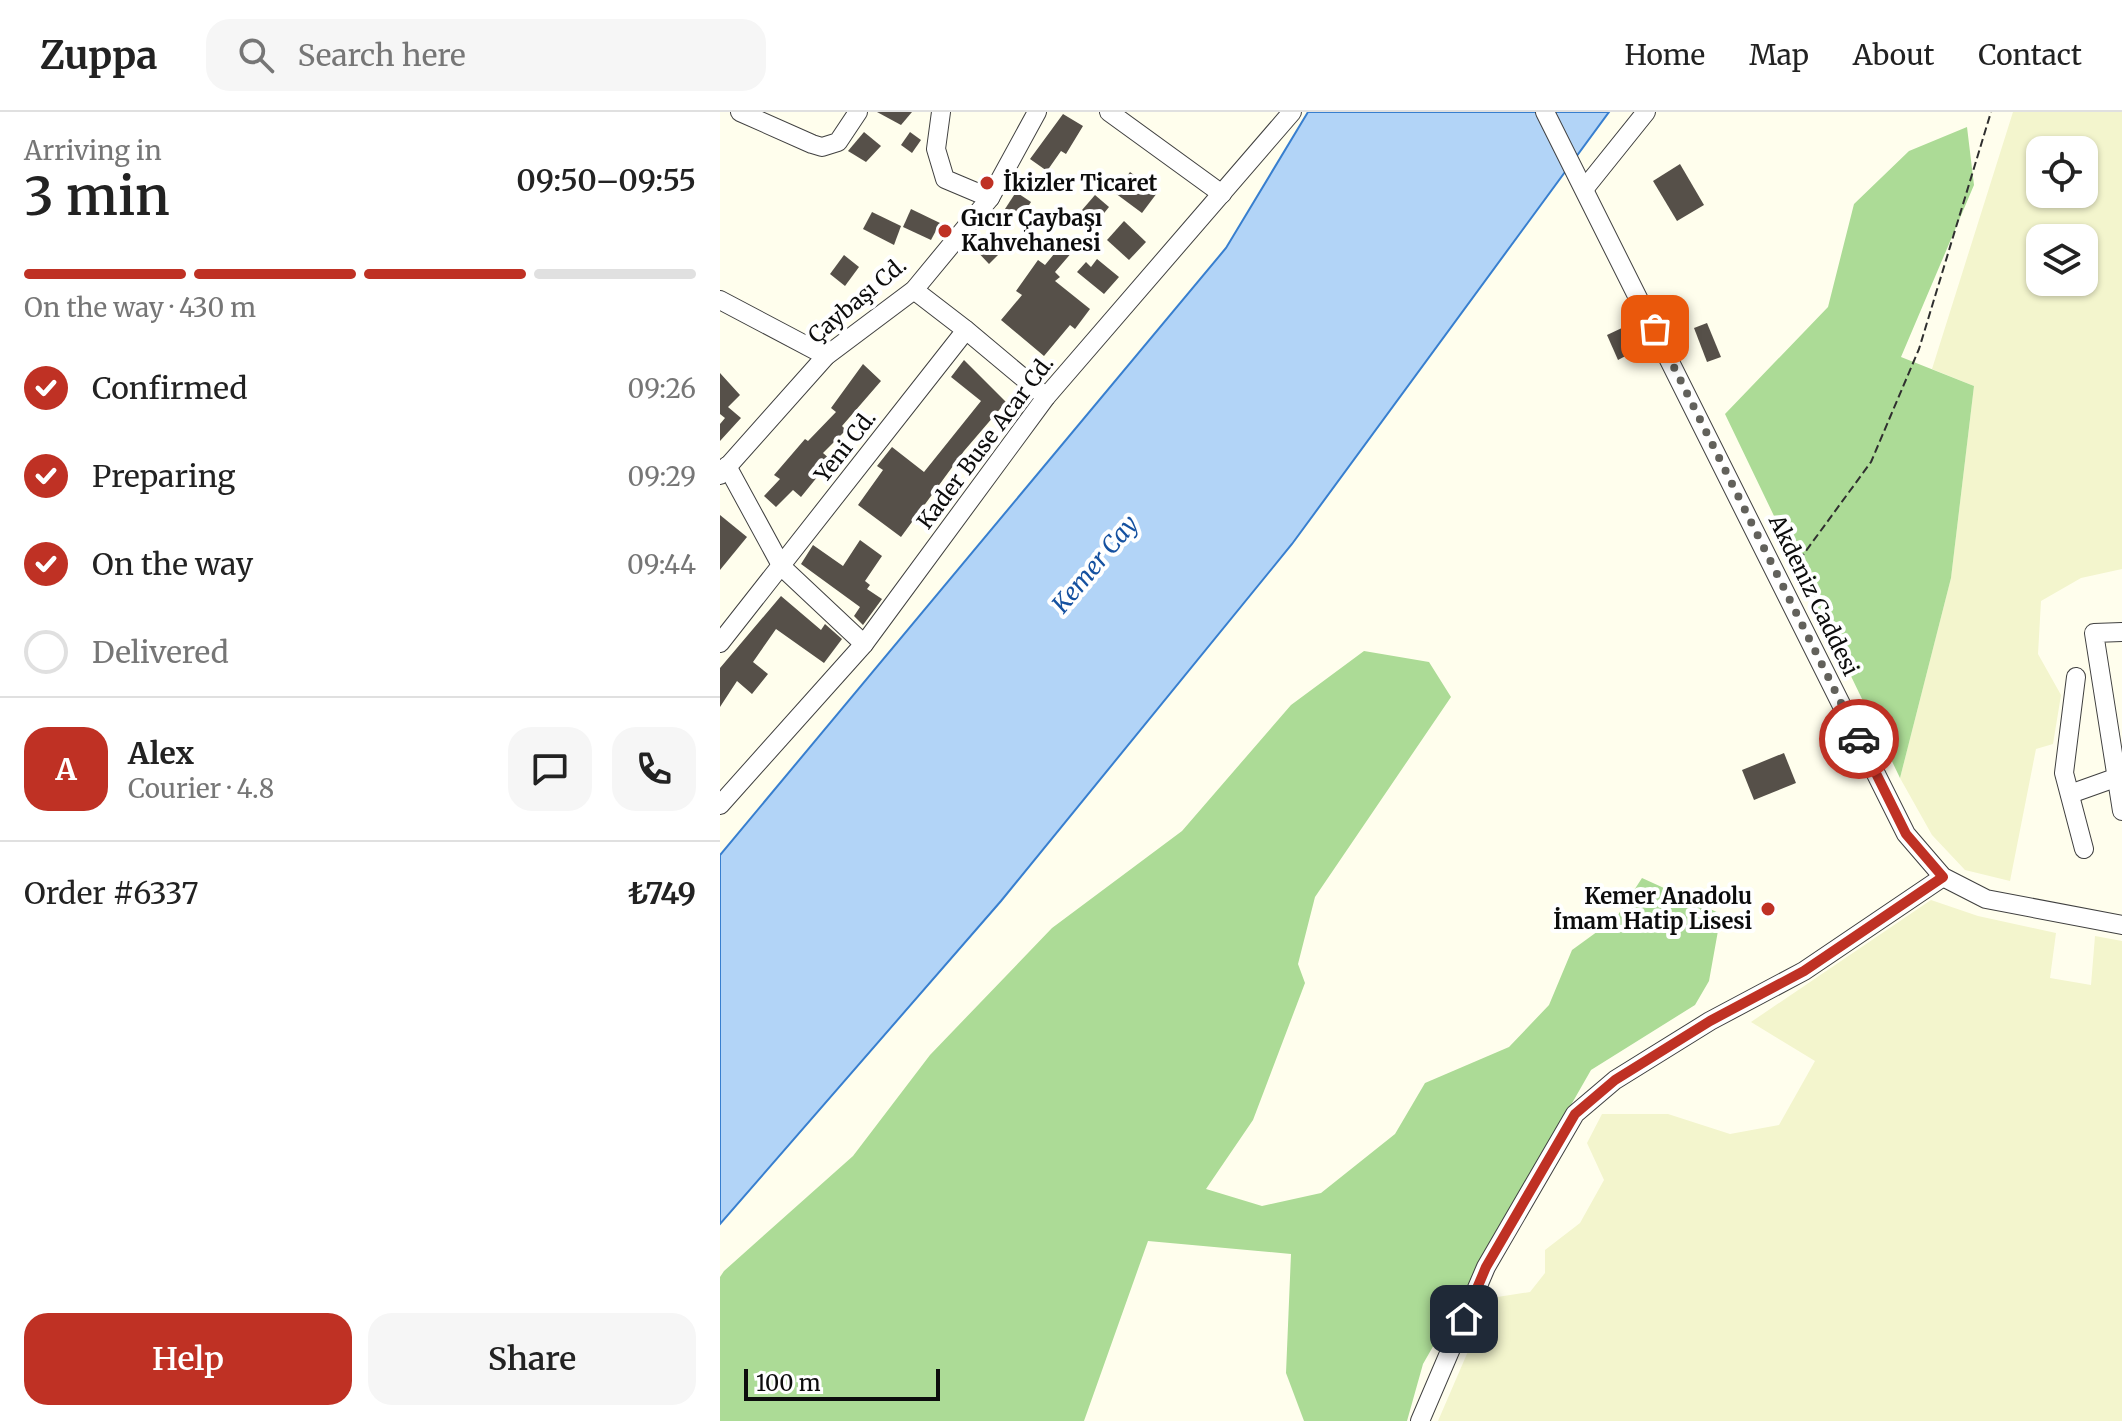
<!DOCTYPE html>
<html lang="en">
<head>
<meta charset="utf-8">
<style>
  :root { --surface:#fff; --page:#f6f6f6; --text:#222; --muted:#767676; --line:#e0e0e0; --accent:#bf3124 }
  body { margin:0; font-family:Merriweather,serif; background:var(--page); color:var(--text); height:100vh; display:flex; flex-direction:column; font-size:30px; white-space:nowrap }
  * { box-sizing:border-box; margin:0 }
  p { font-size:26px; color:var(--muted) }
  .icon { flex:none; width:44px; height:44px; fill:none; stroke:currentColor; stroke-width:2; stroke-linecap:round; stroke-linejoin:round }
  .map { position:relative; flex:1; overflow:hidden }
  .drawer { display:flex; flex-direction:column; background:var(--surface); width:720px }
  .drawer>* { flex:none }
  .buttons { position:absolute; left:1306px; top:24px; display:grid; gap:16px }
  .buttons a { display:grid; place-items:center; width:72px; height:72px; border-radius:16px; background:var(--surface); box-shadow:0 2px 6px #0004; font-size:40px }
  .scale { position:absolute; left:24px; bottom:20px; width:196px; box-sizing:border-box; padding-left:8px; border:4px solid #0d0d0d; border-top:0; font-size:22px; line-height:28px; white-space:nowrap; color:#0d0d0d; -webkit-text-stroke:6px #fff; paint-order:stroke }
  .pin { position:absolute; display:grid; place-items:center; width:68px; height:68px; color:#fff; margin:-34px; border-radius:16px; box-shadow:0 4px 12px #0006 }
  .courier { position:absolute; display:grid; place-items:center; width:80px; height:80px; margin:-40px; border:6px solid #bf3124; border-radius:50%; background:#fff; color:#222; box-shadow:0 2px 10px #0007 }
  .overview em { font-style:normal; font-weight:600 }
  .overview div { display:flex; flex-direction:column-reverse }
  .overview { display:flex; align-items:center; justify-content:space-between; height:136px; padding:0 24px }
  h1 { font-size:52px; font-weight:600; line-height:60px }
  .bar { display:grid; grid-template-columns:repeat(4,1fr); gap:12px 8px; align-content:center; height:96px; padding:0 24px }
  .bar i { height:10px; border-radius:6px; background:var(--line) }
  .bar .current { background:var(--accent) }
  .bar p { grid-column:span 4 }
  .line { display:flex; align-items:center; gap:20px; padding:0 24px; border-top:2px solid var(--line) }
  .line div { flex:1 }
  .round { display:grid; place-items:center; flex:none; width:84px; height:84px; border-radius:24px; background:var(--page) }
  ol { padding:0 24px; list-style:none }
  li { display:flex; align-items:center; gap:24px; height:88px }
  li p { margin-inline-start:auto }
  li .icon { padding:8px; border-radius:50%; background:var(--accent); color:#fff; stroke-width:4 }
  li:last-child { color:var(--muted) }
  li i { width:44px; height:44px; border:4px solid var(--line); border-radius:50% }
  .primary-button { display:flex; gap:16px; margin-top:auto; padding:16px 24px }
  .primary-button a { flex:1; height:92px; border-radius:24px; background:var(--accent); color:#fff; font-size:32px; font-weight:600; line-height:92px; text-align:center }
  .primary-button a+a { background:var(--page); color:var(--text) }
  header { display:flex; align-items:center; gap:48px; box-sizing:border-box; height:112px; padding:0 40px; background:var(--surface); border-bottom:2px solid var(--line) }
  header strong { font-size:38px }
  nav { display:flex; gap:44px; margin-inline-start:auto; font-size:28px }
  .search { width:560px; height:72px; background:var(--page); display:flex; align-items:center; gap:20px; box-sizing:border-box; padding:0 28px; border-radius:24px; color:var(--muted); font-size:30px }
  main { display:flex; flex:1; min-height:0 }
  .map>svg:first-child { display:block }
  .farmland { fill:#f3f5cd; fill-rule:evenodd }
  .forest { fill:#acdb96 }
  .water { fill:#b2d4f7; stroke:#387fcf; stroke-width:2 }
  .building { fill:#565049 }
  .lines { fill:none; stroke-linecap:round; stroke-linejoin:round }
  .minor-casing { stroke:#404040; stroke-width:20 }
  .path { stroke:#2f2f2f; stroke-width:2; stroke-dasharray:8 4; stroke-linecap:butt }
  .minor { stroke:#fff; stroke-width:18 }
  .done { stroke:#62615b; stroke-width:8; stroke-dasharray:0 14.4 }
  .route { stroke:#bf3124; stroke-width:10 }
  .poi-dot { fill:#bf3124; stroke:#fff; stroke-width:3 }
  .labels { text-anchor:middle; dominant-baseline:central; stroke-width:8; stroke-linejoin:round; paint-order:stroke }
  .poi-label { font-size:22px; font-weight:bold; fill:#0d0d0d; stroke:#fff; text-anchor:start }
  .street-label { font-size:22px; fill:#0d0d0d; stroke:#fff }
  .water-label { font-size:24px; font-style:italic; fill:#1551a0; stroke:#fff }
</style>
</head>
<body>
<header>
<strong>Zuppa</strong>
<div class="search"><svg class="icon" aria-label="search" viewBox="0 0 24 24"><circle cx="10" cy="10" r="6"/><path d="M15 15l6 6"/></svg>Search here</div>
<nav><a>Home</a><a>Map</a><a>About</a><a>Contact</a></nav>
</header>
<main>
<section class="drawer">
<div class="overview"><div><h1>3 min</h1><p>Arriving in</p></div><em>09:50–09:55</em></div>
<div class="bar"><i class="current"></i><i class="current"></i><i class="current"></i><i></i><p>On the way · 430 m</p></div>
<ol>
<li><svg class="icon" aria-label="check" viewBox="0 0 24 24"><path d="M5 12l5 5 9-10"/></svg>Confirmed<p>09:26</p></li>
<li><svg class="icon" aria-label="check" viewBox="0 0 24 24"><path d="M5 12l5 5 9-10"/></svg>Preparing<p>09:29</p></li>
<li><svg class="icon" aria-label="check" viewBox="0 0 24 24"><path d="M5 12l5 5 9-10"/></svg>On the way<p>09:44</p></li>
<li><i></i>Delivered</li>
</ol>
<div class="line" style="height:144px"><b class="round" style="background:var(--accent);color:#fff">A</b><div><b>Alex</b><p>Courier · 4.8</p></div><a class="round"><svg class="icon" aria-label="chat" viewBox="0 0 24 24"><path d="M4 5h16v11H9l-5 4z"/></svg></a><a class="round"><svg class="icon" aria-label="phone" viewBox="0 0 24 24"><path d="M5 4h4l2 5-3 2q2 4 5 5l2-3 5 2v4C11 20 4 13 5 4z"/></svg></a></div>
<div class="line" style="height:104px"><div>Order #6337</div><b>₺749</b></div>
<div class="primary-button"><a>Help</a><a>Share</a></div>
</section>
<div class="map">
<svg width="1402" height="1309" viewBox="0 0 1402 1309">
  <rect width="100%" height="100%" fill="#fffeed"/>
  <!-- farmland -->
  <g class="farmland">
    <path d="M1293,0H1402V457L1361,466L1321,489L1318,542L1341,583L1333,632L1316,637L1290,769L1245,758L1212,723L1180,666L1231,466L1254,274L1212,257ZM1320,38H1364V82H1320ZM1320,126H1364V170H1320Z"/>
    <path d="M1211,788L1258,804L1336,821L1330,866L1371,873L1375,824L1402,829V1309H718L771,1186L810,1180L825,1161V1138L860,1111L884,1068L867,1031L882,1002H948L1010,1022L1059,1013L1095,949L1031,910Z"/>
  </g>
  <!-- forest -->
  <g class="forest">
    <path d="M1247,15L1254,73L1181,245L1254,274L1231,466L1180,666L1005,302L1108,195L1134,92L1189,39Z"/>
    <path d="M644,539L709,550L731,585L595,785L578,852L585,871L533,1008L486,1077L542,1094L601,1081L675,1022L705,971L789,935L829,893L852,838L896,806L922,766L1001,802L989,869L975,893L871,958L703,1252L687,1309H584L566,1261L571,1142L428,1129L364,1309H0V1165L4,1159L133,1044L210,943L332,816L462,719L571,593Z"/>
  </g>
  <!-- water -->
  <path class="water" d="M588,0H889L572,432L281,789L0,1112V743L506,136Z"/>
  <!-- building -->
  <g class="building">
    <path d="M157,0H192L181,13Z"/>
    <path d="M343,2L363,14L346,42L341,39L327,59L310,47Z"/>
    <path d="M144,20L161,34L146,50L128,39Z"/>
    <path d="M190,20L201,28L192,41L181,33Z"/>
    <path d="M960,52L984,93L957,109L933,69Z"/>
    <path d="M410,60L437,81L422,101L395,81Z"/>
    <path d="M296,80L311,90L300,107L285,97Z"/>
    <path d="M375,83L389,95L371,117L356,105Z"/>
    <path d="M191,97L220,111L211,128L183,115Z"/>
    <path d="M152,100L181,114L174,133L143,117Z"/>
    <path d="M404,109L426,130L409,148L387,128Z"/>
    <path d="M269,121L284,137L269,152L254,136Z"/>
    <path d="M343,131L353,139L335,160L340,165L335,169L370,197L355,217L350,213L324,244L281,208L302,183L296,179L318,148L325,153Z"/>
    <path d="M124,143L139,155L125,174L110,162Z"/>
    <path d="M377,147L399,165L384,182L357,160L366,150L371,155Z"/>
    <path d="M987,211L1001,245L987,250L974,216Z"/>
    <path d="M904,215L915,239L898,248L887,223Z"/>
    <path d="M244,248L286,290L244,339L181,425L138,393L163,358L157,354L172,335L204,360L261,289L231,265Z"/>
    <path d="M143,252L161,269L122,314L126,318L103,341L111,348L81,385L73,378L56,395L44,384L60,367L54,363L85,327L88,329L116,300L111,296Z"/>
    <path d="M0,261L20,283L8,295L21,306L0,329V312L5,306L0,302Z"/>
    <path d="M0,403L27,425L0,458Z"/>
    <path d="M140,428L162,444L145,469L150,473L147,477L162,487L143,513L134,504L140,495L81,452L93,433L123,454Z"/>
    <path d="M61,484L101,518L105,512L122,527L104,551L56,517L33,550L48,562L32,582L17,569L0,595V556Z"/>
    <path d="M1064,641L1076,671L1034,688L1022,658Z"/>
  </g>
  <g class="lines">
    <defs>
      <g id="minor">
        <path d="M20,0L92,32L102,35L118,30L138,0"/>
        <path d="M221,0L216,37L225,67L270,86"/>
        <path d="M389,0L502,82"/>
        <path d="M825,0L1186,722L1223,765L1266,787L1402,813"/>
        <path d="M865,76L926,0"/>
        <path d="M0,188L106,244"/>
        <path d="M246,218L326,285"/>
        <path d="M7,354L62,455L144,532"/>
        <path d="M0,363L106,244L194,178L270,86L317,0"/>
        <path d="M1402,520L1374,521L1402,699"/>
        <path d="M0,531L246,218L194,178"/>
        <path d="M1356,565L1344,661L1364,737"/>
        <path d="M1350,682L1395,666"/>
        <path d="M0,693L144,532L326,285L572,0"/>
        <path d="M700,1309L766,1155L855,1002L895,968L990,909L1084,859L1223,765"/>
      </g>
    </defs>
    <!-- minor casing -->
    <use href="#minor" class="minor-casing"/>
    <!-- path -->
    <path class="path" d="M1072,458L1151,350L1199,237L1271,0"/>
    <!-- minor -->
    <use href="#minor" class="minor"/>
  </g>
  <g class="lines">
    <!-- done -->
    <path class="done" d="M935,217L1139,627"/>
    <!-- route -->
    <path class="route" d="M744,1207L766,1155L855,1002L895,968L990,909L1084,859L1223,765L1186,722L1139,627"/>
  </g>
  <!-- markers -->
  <g class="poi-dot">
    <circle cx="267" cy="71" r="8"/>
    <circle cx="225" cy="119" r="8"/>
    <circle cx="1048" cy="797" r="8"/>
  </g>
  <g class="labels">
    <!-- poi labels -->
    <g class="poi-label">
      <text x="283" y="71">İkizler Ticaret</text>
      <text x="241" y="106">Gıcır Çaybaşı<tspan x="241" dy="25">Kahvehanesi</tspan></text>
      <text x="1032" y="784" text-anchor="end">Kemer Anadolu<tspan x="1032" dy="25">İmam Hatip Lisesi</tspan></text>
    </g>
    <!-- street labels -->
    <g class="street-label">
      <text transform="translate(137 188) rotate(-40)">Çaybaşı Cd.</text>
      <text transform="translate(265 330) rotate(-53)">Kader Buse Acar Cd.</text>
      <text transform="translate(125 334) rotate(-52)">Yeni Cd.</text>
      <text transform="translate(1094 483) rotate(64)">Akdeniz Caddesi</text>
    </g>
    <!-- water labels -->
    <g class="water-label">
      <text transform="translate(375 452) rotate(-50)">Kemer Cay</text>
    </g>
  </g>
</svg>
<div class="buttons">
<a><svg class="icon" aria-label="locate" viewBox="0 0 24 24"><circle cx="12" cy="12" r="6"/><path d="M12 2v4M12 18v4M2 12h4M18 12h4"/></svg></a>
<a><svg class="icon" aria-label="layers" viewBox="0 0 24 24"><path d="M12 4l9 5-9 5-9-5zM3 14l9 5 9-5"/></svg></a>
</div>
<div class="scale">100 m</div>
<div class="pin" style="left:935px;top:217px;background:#ea580c"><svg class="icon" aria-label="bag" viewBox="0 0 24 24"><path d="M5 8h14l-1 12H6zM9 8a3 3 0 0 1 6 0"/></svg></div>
<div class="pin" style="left:744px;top:1207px;background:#1f2937"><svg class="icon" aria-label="home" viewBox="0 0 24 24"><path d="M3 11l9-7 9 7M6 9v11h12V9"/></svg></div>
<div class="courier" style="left:1139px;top:627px"><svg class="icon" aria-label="car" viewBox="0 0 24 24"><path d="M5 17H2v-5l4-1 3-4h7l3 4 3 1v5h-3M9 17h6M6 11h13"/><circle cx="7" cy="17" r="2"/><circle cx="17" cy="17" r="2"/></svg></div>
</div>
</main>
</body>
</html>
